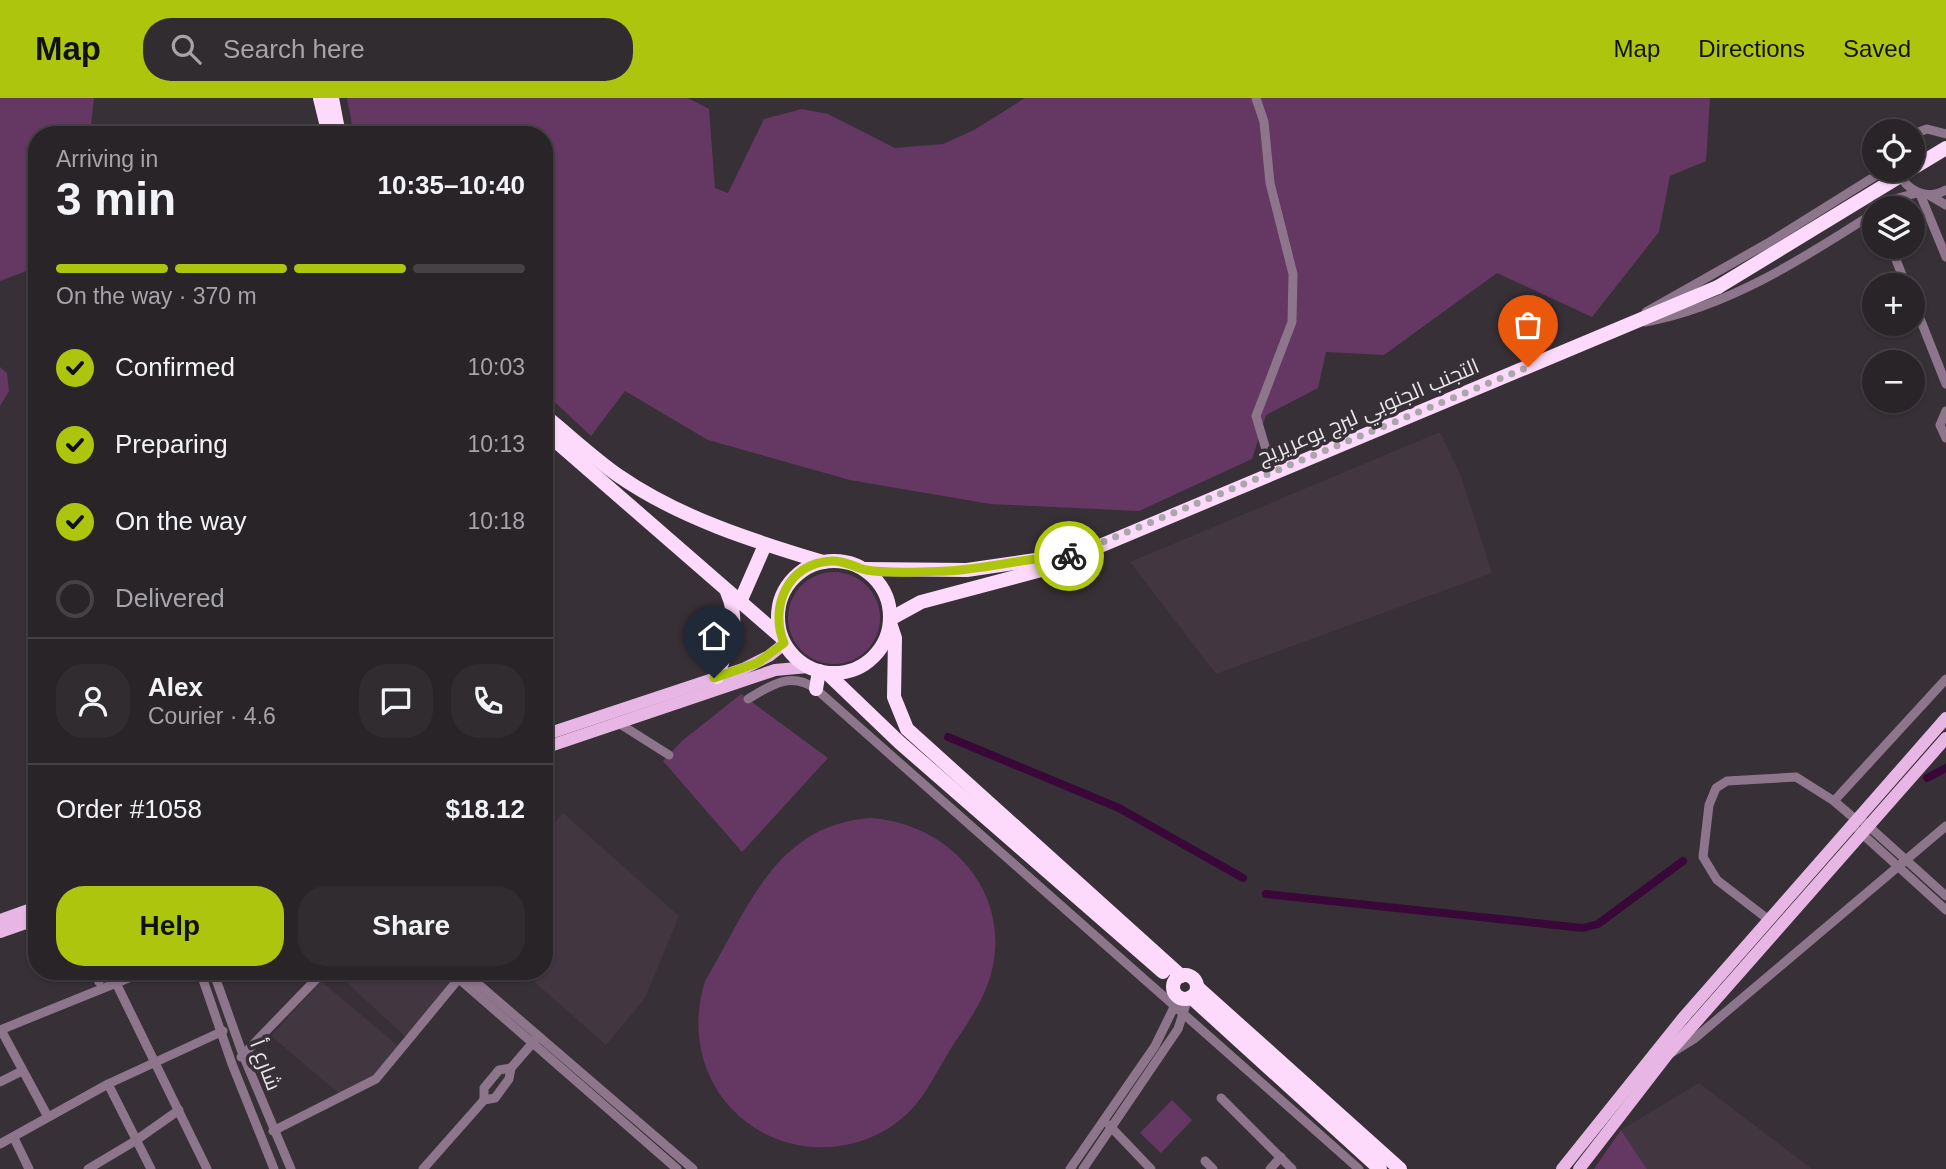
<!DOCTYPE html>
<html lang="en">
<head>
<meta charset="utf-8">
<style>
  :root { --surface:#292428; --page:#312c30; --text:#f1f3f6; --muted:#a5a4a8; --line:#454145; --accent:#adc60d }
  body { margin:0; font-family:Helvetica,Cairo,sans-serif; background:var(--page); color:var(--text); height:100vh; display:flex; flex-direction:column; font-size:26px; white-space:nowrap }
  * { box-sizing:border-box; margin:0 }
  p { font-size:23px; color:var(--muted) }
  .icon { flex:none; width:38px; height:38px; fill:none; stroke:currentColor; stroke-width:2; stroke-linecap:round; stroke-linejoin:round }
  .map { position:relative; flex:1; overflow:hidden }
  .panel { position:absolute; left:28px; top:28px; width:525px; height:854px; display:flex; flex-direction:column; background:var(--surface); border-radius:28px; box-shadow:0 2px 5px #0004,0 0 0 2px var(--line) }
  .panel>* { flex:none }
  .controls { position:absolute; left:1862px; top:21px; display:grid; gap:14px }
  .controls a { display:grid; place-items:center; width:63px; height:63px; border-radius:50%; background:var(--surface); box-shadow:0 2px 5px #0004,0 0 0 2px var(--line); font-size:35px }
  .pin { position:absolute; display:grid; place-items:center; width:60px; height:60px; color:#fff; margin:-72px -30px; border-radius:50% 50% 50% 0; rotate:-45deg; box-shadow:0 0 7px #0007 }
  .pin .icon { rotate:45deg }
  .courier { position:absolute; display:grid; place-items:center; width:70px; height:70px; margin:-35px; border:5px solid #adc60d; border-radius:50%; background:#fff; color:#222; box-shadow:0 2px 9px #0007 }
  .overview em { font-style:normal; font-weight:700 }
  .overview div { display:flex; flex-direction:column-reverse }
  .overview { display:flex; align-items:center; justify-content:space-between; height:119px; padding:0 28px }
  h1 { font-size:46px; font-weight:700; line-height:52px }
  .bar { display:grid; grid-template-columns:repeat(4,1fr); gap:10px 7px; align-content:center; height:84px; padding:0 28px }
  .bar i { height:9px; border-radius:5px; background:var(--line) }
  .bar .active { background:var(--accent) }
  .bar p { grid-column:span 4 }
  .line { display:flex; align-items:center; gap:18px; padding:0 28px; border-top:2px solid var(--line) }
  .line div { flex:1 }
  .round { display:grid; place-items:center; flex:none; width:74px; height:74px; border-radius:28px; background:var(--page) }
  ol { padding:0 28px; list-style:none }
  li { display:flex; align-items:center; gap:21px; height:77px }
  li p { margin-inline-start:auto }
  li .icon { padding:7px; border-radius:50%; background:var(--accent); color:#111; stroke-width:4 }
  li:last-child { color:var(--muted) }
  li i { width:38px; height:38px; border:4px solid var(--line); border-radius:50% }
  .button { display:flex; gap:14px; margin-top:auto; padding:14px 28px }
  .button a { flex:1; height:80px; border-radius:28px; background:var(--accent); color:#111; font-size:28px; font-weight:700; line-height:80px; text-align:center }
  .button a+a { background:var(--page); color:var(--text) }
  header { display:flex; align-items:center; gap:42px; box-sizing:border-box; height:98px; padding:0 35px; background:var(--accent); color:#111 }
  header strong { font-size:33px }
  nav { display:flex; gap:38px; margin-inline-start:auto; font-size:24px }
  .search { width:490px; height:63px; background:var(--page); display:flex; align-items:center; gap:18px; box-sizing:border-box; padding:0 24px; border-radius:28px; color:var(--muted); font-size:26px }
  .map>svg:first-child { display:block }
  .built { fill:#423641 }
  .green { fill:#653763 }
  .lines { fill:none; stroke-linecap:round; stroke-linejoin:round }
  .canal { stroke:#390839; stroke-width:8 }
  .minor { stroke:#8d758b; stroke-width:9 }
  .major { stroke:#e8b6e5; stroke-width:12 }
  .highway { stroke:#fdd9fb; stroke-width:14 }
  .highway-bridge { stroke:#fdd9fb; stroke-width:14 }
  .done { stroke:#aba6ab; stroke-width:7; stroke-dasharray:0 12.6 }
  .route { stroke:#adc60d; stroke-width:9 }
  .labels { text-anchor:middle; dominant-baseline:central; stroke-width:7; stroke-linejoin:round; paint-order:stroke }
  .street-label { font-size:21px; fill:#eae5ea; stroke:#373036 }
</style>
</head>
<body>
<header>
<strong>Map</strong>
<div class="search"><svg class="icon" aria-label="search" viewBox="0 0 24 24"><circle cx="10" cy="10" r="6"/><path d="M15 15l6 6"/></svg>Search here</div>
<nav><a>Map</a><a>Directions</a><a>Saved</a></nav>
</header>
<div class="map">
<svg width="1946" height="1071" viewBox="0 0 1946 1071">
  <rect width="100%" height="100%" fill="#373036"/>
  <!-- built -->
  <g class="built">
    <path d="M1440,334L1461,378L1492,475L1216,576L1130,464Z"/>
    <path d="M563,715L679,818L645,900L606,947L522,873H544V737Z"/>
    <path d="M334,873H437L453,886L406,939Z"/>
    <path d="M321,883L397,947L398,954L371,984L342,998L271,938Z"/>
    <path d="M1699,985L1812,1071H1647L1621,1032Z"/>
  </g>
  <!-- green -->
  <g class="green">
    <path d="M0,0H94L90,37H37V169L0,183Z"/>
    <path d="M347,0H688L709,11L715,90L728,95L764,21L802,11L828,16L895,50L943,46L974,32L1025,0H1710L1706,63L1670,78L1659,134L1592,219L1497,175L1384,257L1326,254L1318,290L1266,317L1252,361L1139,413L990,406L850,382L708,342L625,293L591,338L544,294V37H354Z"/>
    <path d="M0,269L7,275L9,293L0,308Z"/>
    <circle cx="834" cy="520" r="46"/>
    <path d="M741,596L828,660L742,754L663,663L682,643Z"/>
    <path d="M870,720C948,725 1011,792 992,872C985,902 966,927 950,952C937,973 926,997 909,1014C860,1062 779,1061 732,1011C699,976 691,928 705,883C748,811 775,727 870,720Z"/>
    <path d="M1172,1002L1192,1022L1161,1055L1140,1035Z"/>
    <path d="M1621,1032L1647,1071H1594Z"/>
  </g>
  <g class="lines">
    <!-- canal -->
    <g class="canal">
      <path d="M948,639L1119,710L1243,780"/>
      <path d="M1927,680L1946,670"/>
      <path d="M1266,796L1583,830L1598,826L1683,763"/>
    </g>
    <!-- minor -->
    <g class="minor">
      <path d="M1256,0L1264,24L1270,85L1293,176L1292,224L1256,318L1273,375"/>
      <path d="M1913,36L1927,31L1946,36"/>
      <path d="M1898,73C1906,93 1927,103 1946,92"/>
      <path d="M1920,96L1946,159"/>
      <path d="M1929,97L1946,107"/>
      <path d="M1880,110L1898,100L1917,95"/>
      <path d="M1891,149L1906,187"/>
      <path d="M1913,203L1946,286"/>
      <path d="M1646,214L1768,145L1885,72"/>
      <path d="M1645,224C1728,209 1804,160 1874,115"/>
      <path d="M1946,313L1940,327L1946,340"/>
      <path d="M748,601C771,587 791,573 816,591L1359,1071"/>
      <path d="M620,626L669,657"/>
      <path d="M1834,703L1946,581"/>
      <path d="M1859,733L1946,812"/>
      <path d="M1769,822L1717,782L1703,759L1709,707L1716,690L1727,683L1796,679L1834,703L1855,721L1864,724L1946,798"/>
      <path d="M95,873L99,884"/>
      <path d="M200,873L232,966L274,1071"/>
      <path d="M213,873L243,957L291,1071"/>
      <path d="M450,873L677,1071"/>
      <path d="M463,873L693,1071"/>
      <path d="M116,885L207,1071"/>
      <path d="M0,932L146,873"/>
      <path d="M1,932L48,1019"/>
      <path d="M1673,954L1694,941L1946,728"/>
      <path d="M241,959L324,873"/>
      <path d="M0,984L22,973"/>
      <path d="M108,986L151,1071"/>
      <path d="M1221,1000L1292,1071"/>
      <path d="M484,1002V990L499,972L511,970"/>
      <path d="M1109,1027L1151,1071"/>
      <path d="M273,1033L376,981L461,878"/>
      <path d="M14,1040L29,1071"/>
      <path d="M0,1046L108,986L223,933"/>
      <path d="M1205,1063L1213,1071"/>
      <path d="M88,1071L135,1043L179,1012"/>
      <path d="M423,1071L484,1002L495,1000L509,981L511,970L536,941"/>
      <path d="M1070,1071L1155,948L1179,899"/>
      <path d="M1083,1071L1178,931L1188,900"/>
      <path d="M1270,1071L1281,1059"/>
    </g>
    <!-- major -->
    <g class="major">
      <path d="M544,637L743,571L769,558L784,546"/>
      <path d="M544,650L775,572L808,569"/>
      <path d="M0,822L37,809"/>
      <path d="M0,834L37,821"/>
      <path d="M1562,1071L1683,920L1946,620"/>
      <path d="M1579,1071L1667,957L1946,640"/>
    </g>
    <!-- highway -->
    <g class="highway">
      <path d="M320,0L329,37"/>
      <path d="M332,0L339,37"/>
      <path d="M1913,70L1946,50"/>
      <path d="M544,317C569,337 593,360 619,378C680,420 753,443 823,464"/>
      <path d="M544,333L781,539"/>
      <circle cx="834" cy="519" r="56"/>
      <path d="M864,471L967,472L1056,459"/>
      <path d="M740,504L765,447"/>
      <path d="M890,521L921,504L1045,471L1718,189"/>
      <path d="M890,525L895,540L894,599L907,631L1181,878"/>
      <path d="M827,575L899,644L1163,874"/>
      <path d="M717,579C727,548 742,528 727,494"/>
      <path d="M816,591L819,573"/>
      <circle cx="1185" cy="889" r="12"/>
      <path d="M1197,889L1400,1071"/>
      <path d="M1191,899L1380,1071"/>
    </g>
    <!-- highway-bridge -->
    <path class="highway-bridge" d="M1718,189L1910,72"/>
  </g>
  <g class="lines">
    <!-- done -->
    <path class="done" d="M1069,458L1528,269"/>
    <!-- route -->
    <path class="route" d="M714,580L757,565L784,545C769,509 788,465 831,463C844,462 854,469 866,472C891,476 922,474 947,473C988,471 1028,459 1069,458"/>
  </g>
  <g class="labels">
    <!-- street labels -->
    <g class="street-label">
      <text transform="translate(1368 313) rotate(-23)">التجنب الجنوبي لبرج بوعريريج</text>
      <text transform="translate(266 967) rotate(69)">شارع أ</text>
    </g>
  </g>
</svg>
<div class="controls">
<a><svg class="icon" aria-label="locate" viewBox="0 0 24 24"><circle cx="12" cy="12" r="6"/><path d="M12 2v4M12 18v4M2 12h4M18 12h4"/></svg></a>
<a><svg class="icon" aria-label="layers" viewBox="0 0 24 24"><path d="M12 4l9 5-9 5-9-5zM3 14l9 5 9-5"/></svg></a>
<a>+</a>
<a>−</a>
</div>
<div class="pin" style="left:1528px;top:269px;background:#ea580c"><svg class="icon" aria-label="bag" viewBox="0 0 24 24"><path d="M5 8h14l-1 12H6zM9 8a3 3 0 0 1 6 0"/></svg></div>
<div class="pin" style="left:714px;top:580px;background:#1f2937"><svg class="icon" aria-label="home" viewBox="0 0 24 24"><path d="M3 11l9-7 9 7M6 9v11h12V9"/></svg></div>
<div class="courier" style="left:1069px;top:458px"><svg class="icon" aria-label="bike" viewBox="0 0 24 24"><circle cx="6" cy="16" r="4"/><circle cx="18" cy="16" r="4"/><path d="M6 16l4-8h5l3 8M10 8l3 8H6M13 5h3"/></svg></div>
<section class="panel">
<div class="overview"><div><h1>3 min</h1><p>Arriving in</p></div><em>10:35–10:40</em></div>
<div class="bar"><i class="active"></i><i class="active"></i><i class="active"></i><i></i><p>On the way · 370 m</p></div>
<ol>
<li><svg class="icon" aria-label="check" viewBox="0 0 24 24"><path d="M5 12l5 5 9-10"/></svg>Confirmed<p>10:03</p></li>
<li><svg class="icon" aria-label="check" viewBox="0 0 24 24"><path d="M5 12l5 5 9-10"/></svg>Preparing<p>10:13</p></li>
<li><svg class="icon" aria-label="check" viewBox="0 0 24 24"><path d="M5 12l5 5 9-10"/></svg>On the way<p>10:18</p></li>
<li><i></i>Delivered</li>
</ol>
<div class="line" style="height:126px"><a class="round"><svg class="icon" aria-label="person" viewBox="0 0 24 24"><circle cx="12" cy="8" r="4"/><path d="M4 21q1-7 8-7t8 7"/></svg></a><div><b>Alex</b><p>Courier · 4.6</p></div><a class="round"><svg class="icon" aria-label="chat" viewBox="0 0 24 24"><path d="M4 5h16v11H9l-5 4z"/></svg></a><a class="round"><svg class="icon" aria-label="phone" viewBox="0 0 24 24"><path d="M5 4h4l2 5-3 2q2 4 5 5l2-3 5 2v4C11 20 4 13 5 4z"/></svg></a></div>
<div class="line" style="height:91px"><div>Order #1058</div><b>$18.12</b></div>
<div class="button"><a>Help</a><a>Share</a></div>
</section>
</div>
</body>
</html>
